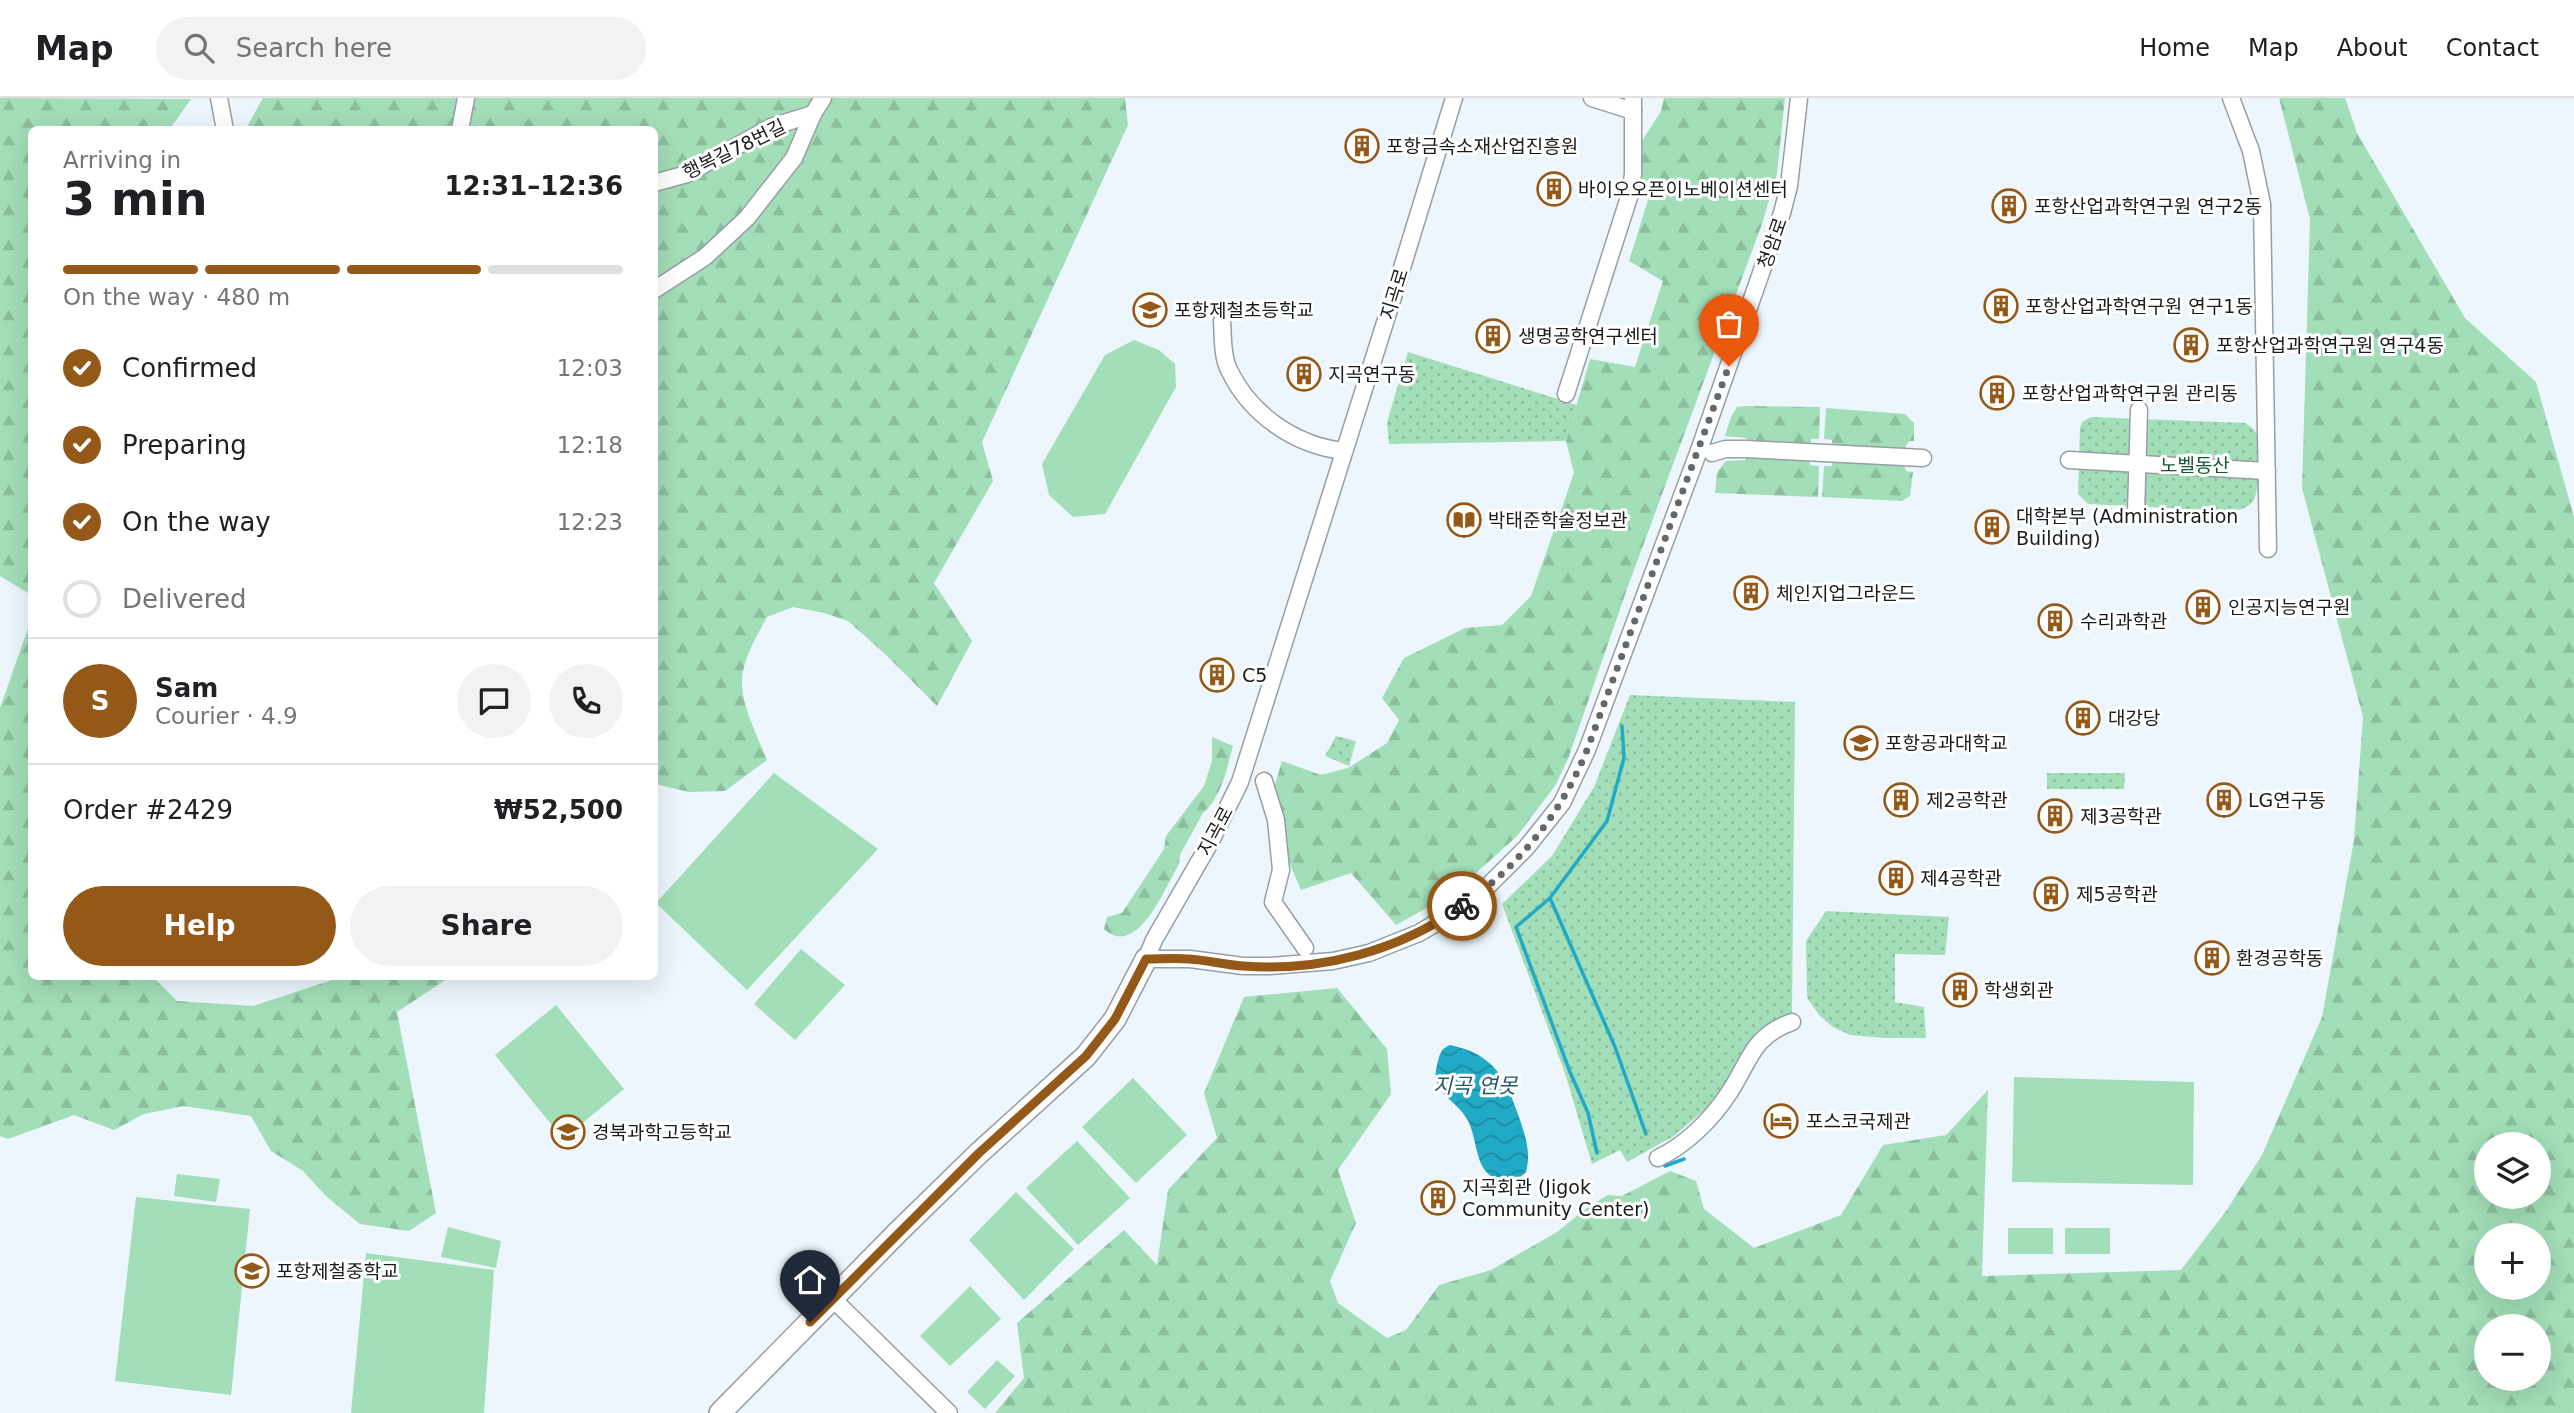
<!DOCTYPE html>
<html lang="en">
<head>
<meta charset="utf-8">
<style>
  :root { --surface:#fff; --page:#f2f2f2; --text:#202124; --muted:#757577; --line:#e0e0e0; --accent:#945919 }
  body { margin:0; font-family:"DejaVu Sans","Noto Sans KR",sans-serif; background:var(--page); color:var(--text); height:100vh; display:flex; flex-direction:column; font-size:26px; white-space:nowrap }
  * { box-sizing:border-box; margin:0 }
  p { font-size:23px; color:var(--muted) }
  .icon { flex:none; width:38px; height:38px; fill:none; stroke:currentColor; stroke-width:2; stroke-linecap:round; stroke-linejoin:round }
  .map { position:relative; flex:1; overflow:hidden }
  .details { position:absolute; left:28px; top:28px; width:630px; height:854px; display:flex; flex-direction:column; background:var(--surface); border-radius:10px; box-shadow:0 7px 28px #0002 }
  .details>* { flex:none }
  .buttons { position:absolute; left:2474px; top:1034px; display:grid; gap:14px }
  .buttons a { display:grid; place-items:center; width:77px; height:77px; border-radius:50%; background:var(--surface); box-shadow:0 7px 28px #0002; font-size:35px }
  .pin { position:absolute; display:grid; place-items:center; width:60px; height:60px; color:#fff; margin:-72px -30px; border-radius:50% 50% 50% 0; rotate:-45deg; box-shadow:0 0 7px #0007 }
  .pin .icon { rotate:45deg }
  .courier { position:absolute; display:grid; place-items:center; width:70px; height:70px; margin:-35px; border:5px solid #945919; border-radius:50%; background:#fff; color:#222; box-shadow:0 2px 9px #0007 }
  .head em { font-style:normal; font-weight:700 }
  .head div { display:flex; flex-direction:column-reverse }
  .head { display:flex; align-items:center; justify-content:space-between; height:119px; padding:0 35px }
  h1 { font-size:46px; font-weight:700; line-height:52px }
  .bar { display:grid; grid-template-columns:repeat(4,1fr); gap:10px 7px; align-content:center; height:84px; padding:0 35px }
  .bar i { height:9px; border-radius:5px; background:var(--line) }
  .bar .current { background:var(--accent) }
  .bar p { grid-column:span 4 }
  .line { display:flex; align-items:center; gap:18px; padding:0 35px; border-top:2px solid var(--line) }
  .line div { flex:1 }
  .round { display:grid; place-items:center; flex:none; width:74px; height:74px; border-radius:37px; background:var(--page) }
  ol { padding:0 35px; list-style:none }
  li { display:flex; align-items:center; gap:21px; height:77px }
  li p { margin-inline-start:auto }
  li .icon { padding:7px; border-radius:50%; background:var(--accent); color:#fff; stroke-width:4 }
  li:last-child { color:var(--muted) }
  li i { width:38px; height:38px; border:4px solid var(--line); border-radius:50% }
  .action { display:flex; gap:14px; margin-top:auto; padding:14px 35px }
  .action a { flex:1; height:80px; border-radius:42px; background:var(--accent); color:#fff; font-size:28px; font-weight:700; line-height:80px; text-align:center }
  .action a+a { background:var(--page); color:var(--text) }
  header { display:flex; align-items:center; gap:42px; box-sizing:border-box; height:98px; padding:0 35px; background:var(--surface); border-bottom:2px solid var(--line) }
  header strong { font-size:33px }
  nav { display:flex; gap:38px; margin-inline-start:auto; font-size:24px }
  .search { width:490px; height:63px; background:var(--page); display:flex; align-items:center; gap:18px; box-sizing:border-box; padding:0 24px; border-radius:38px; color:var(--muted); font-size:26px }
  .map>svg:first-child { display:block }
  .green { fill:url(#green-dots) }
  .forest { fill:url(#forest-firs); fill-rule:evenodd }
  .pitch { fill:#a2deb7 }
  .water { fill:url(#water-waves) }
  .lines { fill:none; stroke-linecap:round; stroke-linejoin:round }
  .stream { stroke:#21aac6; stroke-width:3.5 }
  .minor-casing { stroke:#979ea5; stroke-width:19 }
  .major-casing { stroke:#979ea5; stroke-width:24 }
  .minor { stroke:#fff; stroke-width:16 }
  .major { stroke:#fff; stroke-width:21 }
  .done { stroke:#63686c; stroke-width:7; stroke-dasharray:0 12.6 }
  .route { stroke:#945919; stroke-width:9 }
  .labels { text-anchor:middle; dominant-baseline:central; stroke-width:6; stroke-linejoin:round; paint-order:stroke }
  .poi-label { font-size:19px; fill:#191c1e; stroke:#fff; text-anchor:start }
  .street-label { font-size:19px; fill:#191c1e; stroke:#fff }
  .park-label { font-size:19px; fill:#145634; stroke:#fff }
  .water-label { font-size:21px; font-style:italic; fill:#255864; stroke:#fff }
</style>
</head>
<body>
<header>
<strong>Map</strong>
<div class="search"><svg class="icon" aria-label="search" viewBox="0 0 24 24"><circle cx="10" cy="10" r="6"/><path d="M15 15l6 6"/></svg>Search here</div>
<nav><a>Home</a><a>Map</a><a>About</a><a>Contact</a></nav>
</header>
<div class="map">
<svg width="2574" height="1315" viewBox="0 0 2574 1315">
  <defs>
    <pattern id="green-dots" width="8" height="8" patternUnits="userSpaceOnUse" patternTransform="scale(1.75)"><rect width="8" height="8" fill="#a2deb7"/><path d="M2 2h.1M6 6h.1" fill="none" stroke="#8bbe9d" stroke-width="1.8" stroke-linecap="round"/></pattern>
    <pattern id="forest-firs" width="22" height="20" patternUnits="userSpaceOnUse" patternTransform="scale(1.75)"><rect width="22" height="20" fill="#a2deb7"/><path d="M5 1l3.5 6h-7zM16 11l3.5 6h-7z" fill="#8bbe9d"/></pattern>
    <pattern id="water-waves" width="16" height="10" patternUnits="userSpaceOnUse" patternTransform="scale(1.75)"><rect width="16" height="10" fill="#21aac6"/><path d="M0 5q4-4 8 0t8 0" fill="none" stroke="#1c8aa0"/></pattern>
  </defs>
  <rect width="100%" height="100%" fill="#edf6fd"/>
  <!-- green -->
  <g class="green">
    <path d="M1408,254L1577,307L1566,343L1389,346L1387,324Z"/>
    <path d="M2091,319L2245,325C2250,328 2255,331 2257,337C2260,348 2260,395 2253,403C2247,411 2238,412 2228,413L2088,406L2078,396L2080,330L2082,324Z"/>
    <path d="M1630,597L1795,604L1792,915L1757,933L1716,1002L1674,1038L1627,1064L1620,1052L1592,1066L1565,975L1502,806L1552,758L1594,689Z"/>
    <path d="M1336,638L1356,643L1349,668L1325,658Z"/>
    <path d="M2047,675H2125L2124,691H2047Z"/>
    <path d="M1826,813L1949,819L1945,857L1895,856V904L1924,909L1926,940H1884L1850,937L1833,929L1820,918L1807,900L1806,843Z"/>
  </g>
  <!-- forest -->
  <g class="forest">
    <path d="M0,0L191,1L170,31L32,32L31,497L0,478Z"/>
    <path d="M263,0H1125L1128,27L982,344L993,383L934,485L972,543L937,608L885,556L848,523L824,515L793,509L767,519C757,538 742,562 742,584C742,610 758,638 767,662L725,693L689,694L655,686L654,32H245Z"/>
    <path d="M1664,0H1785L1777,75L1762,126L1627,491L1568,661L1555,688L1517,738L1454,795L1396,827L1351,775L1301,792L1267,713L1282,663L1321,677L1348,670L1387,645L1399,622L1382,600L1404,560L1465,530L1502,527L1531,498L1574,375L1566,343L1590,261L1635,269L1663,183L1629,163L1652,89L1638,86L1642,43L1661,13Z"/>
    <path d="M2279,0H2345L2357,35L2465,220L2536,284L2574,419V1315H995L1024,1280L1017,1225L1124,1132L1157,1167L1168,1092L1217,1040L1204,995L1244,899L1337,890L1387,951L1391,996L1338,1072L1356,1125L1330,1183L1338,1205L1387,1240L1406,1232L1439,1187L1491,1172L1557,1134L1588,1109L1608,1097L1622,1098L1670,1073L1696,1083L1704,1111L1754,1150L1841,1117L1883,1047L1946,1037L1988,992L1982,1178L2181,1172L2226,1113L2262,1057L2322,919L2354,742L2363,619L2302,390L2310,121ZM2487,1046H2539V1099H2487ZM2487,1138H2539V1190H2487ZM2539,1228V1281H2487V1228Z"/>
    <path d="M1747,308L1820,309L1819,341H1811V349L1746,346L1747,340L1725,338L1731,319L1737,309Z"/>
    <path d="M1826,310L1905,316L1914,325V343H1909L1903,353L1832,349V342L1824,341Z"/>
    <path d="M1746,357L1810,360V367L1819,368L1818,399L1715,395L1717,374L1726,363L1746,362Z"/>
    <path d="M1832,361L1903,364L1906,373L1913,374L1910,398L1902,403L1822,399L1824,368H1832Z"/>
    <path d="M31,522L32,878L153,879L177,903L253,908L341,879H450L397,914L436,1115L409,1133L360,1126L327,1099L303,1073L271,1053L251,1018L184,1008L144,1016L114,1032L74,1017L8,1041L0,1038V610Z"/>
    <path d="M1212,639L1233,648C1227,670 1222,699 1203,715L1180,757L1179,766C1166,788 1137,862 1104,831L1107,819L1122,815L1164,751L1166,738L1204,688L1212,663Z"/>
  </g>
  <!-- pitch -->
  <g class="pitch">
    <path d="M1134,242L1159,252L1175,266L1176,289L1105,416L1073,419L1049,397L1042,366L1105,257Z"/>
    <path d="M774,675L878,751L747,892L656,805Z"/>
    <path d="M801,851L845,887L795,942L754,906Z"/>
    <path d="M556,907L624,991L563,1041L495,957Z"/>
    <path d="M2014,979L2194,984L2193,1087L2012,1084Z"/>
    <path d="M1133,980L1187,1037L1136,1085L1082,1029Z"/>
    <path d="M1077,1043L1130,1100L1078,1147L1026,1090Z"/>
    <path d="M177,1076L220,1081L216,1104L174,1098Z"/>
    <path d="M1016,1094L1074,1151L1024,1202L969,1142Z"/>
    <path d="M136,1099L250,1111L231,1297L115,1283Z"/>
    <path d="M448,1129L501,1143L496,1170L441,1159Z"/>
    <rect x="2008" y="1130" width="45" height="26"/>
    <rect x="2065" y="1130" width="45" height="26"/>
    <path d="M366,1155L494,1172L484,1315H351Z"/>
    <path d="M970,1188L1001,1221L950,1268L920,1238Z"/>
    <path d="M997,1262L1015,1278L985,1311L967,1294Z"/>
  </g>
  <!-- water -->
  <path class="water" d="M1450,947C1495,956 1506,981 1520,1022C1526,1040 1531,1055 1526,1074C1519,1081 1511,1084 1502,1082C1473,1078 1479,1041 1467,1021C1453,998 1428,995 1438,963C1440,955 1442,950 1450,947Z"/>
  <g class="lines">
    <!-- stream -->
    <g class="stream">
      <path d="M1550,800L1615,949L1646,1036"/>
      <path d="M1597,1055L1588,1015L1570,974L1516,829L1550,800L1607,723L1624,660L1622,628"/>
      <path d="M1665,1068L1684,1061"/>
    </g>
    <defs>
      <g id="minor">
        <path d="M219,0L225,32"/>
        <path d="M1454,0L1394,196L1240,684L1211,743L1154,842L1146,861H1190L1243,868H1270L1333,863L1369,855L1419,835L1451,816L1486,790L1526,750L1562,705L1587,652L1698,355L1782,115L1789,88L1799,0"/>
        <path d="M1592,0L1633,13"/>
        <path d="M2231,0L2251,53L2262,106L2268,451"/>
        <path d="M460,32L466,0"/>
        <path d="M654,85L687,76L771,29L813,16L823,0"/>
        <path d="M654,192L705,159L747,120L794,60L813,16"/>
        <path d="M1222,223C1223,238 1222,259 1229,272C1250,316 1294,347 1343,353"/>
        <path d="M1566,296L1630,96L1633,76V0"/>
        <path d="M1712,355L1725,351H1746L1923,360"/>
        <path d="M2069,362L2267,373"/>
        <path d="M2136,415L2139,312"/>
        <path d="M1264,683L1276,722L1281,772L1273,804L1305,850"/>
        <path d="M1658,1060C1686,1047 1712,1021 1729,995C1750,963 1752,938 1792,924"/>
        <path d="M833,1201L949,1315"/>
      </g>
      <path id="major" d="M720,1315L899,1133L979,1055L1086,958L1115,921L1146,861"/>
    </defs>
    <!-- minor casing -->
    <use href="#minor" class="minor-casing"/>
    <!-- major casing -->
    <use href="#major" class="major-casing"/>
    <!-- minor -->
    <use href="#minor" class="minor"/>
    <!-- major -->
    <use href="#major" class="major"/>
  </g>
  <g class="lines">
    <!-- done -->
    <path class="done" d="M1462,808C1518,769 1561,716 1587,652L1729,268"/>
    <!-- route -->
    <path class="route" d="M810,1224L979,1055L1086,958L1115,921L1146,861C1161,861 1175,860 1189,861C1207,862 1225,867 1243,868C1320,874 1399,853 1462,808"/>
  </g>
  <!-- icons -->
  <defs>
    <symbol id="building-ring" viewBox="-11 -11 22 22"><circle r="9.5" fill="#fff" stroke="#945919" stroke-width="1.5"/><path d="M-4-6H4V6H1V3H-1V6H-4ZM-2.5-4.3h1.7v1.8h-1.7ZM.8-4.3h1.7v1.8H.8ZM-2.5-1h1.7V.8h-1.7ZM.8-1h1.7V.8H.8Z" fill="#945919"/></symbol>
    <symbol id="school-ring" viewBox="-11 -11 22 22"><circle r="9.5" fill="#fff" stroke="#945919" stroke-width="1.5"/><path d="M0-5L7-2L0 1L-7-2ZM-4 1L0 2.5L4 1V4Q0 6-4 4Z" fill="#945919"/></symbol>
    <symbol id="library-ring" viewBox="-11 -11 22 22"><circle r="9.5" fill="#fff" stroke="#945919" stroke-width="1.5"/><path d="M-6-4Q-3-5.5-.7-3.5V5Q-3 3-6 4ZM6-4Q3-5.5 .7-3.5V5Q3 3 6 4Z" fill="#945919"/></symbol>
    <symbol id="university-ring" viewBox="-11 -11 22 22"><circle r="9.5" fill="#fff" stroke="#945919" stroke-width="1.5"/><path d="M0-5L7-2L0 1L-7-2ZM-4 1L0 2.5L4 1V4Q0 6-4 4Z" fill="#945919"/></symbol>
    <symbol id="hotel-ring" viewBox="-11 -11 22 22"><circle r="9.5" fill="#fff" stroke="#945919" stroke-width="1.5"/><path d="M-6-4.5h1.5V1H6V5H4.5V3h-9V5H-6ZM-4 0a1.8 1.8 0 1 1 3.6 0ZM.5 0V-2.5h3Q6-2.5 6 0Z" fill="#945919"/></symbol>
  </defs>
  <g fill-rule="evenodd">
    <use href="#building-ring" x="1343" y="29" width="38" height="38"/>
    <use href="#building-ring" x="1535" y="72" width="38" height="38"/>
    <use href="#building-ring" x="1990" y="89" width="38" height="38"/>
    <use href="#building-ring" x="1982" y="189" width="38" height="38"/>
    <use href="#school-ring" x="1131" y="193" width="38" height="38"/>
    <use href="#building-ring" x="1474" y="219" width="38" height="38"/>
    <use href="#building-ring" x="2172" y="228" width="38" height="38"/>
    <use href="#building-ring" x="1285" y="257" width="38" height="38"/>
    <use href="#building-ring" x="1978" y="276" width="38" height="38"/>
    <use href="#library-ring" x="1445" y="403" width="38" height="38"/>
    <use href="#building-ring" x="1973" y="410" width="38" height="38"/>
    <use href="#building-ring" x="1732" y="476" width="38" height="38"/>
    <use href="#building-ring" x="2184" y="490" width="38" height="38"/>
    <use href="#building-ring" x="2036" y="504" width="38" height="38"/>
    <use href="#building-ring" x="1198" y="558" width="38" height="38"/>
    <use href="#building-ring" x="2064" y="601" width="38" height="38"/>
    <use href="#university-ring" x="1842" y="626" width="38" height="38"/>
    <use href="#building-ring" x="1882" y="683" width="38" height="38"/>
    <use href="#building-ring" x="2205" y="683" width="38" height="38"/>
    <use href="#building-ring" x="2036" y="699" width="38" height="38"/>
    <use href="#building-ring" x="1877" y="761" width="38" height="38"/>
    <use href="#building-ring" x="2032" y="777" width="38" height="38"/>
    <use href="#building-ring" x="2193" y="841" width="38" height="38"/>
    <use href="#building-ring" x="1941" y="873" width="38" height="38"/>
    <use href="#hotel-ring" x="1762" y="1004" width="38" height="38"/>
    <use href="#school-ring" x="549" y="1015" width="38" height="38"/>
    <use href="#building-ring" x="1419" y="1081" width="38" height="38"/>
    <use href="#school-ring" x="233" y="1154" width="38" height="38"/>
  </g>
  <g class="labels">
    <!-- poi labels -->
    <g class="poi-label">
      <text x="1386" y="48">포항금속소재산업진흥원</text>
      <text x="1578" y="91">바이오오픈이노베이션센터</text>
      <text x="2034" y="108">포항산업과학연구원 연구2동</text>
      <text x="2025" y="208">포항산업과학연구원 연구1동</text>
      <text x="1174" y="212">포항제철초등학교</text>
      <text x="1518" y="238">생명공학연구센터</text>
      <text x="2216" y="247">포항산업과학연구원 연구4동</text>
      <text x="1328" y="276">지곡연구동</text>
      <text x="2022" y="295">포항산업과학연구원 관리동</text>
      <text x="2016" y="418">대학본부 (Administration<tspan x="2016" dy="22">Building)</tspan></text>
      <text x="1488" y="422">박태준학술정보관</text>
      <text x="1776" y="495">체인지업그라운드</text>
      <text x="2228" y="509">인공지능연구원</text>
      <text x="2080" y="523">수리과학관</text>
      <text x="1242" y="577">C5</text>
      <text x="2108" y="620">대강당</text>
      <text x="1885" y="645">포항공과대학교</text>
      <text x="1926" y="702">제2공학관</text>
      <text x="2248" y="702">LG연구동</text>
      <text x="2080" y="718">제3공학관</text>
      <text x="1920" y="780">제4공학관</text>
      <text x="2076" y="796">제5공학관</text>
      <text x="2236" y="860">환경공학동</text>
      <text x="1984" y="892">학생회관</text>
      <text x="1806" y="1023">포스코국제관</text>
      <text x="592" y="1034">경북과학고등학교</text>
      <text x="1462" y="1089">지곡회관 (Jigok<tspan x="1462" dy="22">Community Center)</tspan></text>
      <text x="276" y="1173">포항제철중학교</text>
    </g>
    <!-- street labels -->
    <g class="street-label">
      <text transform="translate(734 51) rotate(-26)">행복길78번길</text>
      <text transform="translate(1772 145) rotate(-71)">청암로</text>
      <text transform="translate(1394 196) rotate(-73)">지곡로</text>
      <text transform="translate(1215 733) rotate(-62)">지곡로</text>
    </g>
    <!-- park labels -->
    <g class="park-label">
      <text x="2195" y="367">노벨동산</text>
    </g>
    <!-- water labels -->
    <g class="water-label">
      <text x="1475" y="988">지곡 연못</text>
    </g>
  </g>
</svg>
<div class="buttons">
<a><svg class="icon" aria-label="layers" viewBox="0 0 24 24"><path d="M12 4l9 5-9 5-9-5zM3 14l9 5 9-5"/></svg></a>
<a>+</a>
<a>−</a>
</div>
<div class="pin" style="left:1729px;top:268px;background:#ea580c"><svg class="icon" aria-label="bag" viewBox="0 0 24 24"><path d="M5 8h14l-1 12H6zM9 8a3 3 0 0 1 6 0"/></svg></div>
<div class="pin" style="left:810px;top:1224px;background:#1f2937"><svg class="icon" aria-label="home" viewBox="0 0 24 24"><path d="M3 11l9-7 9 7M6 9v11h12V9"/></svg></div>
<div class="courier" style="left:1462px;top:808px"><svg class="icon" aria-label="bike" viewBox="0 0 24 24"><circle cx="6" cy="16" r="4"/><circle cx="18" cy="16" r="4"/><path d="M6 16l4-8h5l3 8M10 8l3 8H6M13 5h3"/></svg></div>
<section class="details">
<div class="head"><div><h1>3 min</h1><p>Arriving in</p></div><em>12:31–12:36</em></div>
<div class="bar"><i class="current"></i><i class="current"></i><i class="current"></i><i></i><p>On the way · 480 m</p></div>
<ol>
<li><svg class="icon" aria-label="check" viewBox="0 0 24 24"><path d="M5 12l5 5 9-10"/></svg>Confirmed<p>12:03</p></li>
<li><svg class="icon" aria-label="check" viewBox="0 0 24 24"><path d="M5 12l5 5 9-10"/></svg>Preparing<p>12:18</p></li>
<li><svg class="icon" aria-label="check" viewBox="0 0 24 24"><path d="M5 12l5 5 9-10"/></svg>On the way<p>12:23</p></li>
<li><i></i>Delivered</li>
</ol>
<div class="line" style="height:126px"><b class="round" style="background:var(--accent);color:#fff">S</b><div><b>Sam</b><p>Courier · 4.9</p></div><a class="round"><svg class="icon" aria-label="chat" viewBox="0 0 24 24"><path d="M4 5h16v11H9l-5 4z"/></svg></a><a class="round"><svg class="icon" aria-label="phone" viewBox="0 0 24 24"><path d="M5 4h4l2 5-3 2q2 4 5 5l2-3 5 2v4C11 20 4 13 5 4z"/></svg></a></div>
<div class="line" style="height:91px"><div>Order #2429</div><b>₩52,500</b></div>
<div class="action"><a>Help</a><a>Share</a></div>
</section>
</div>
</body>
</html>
